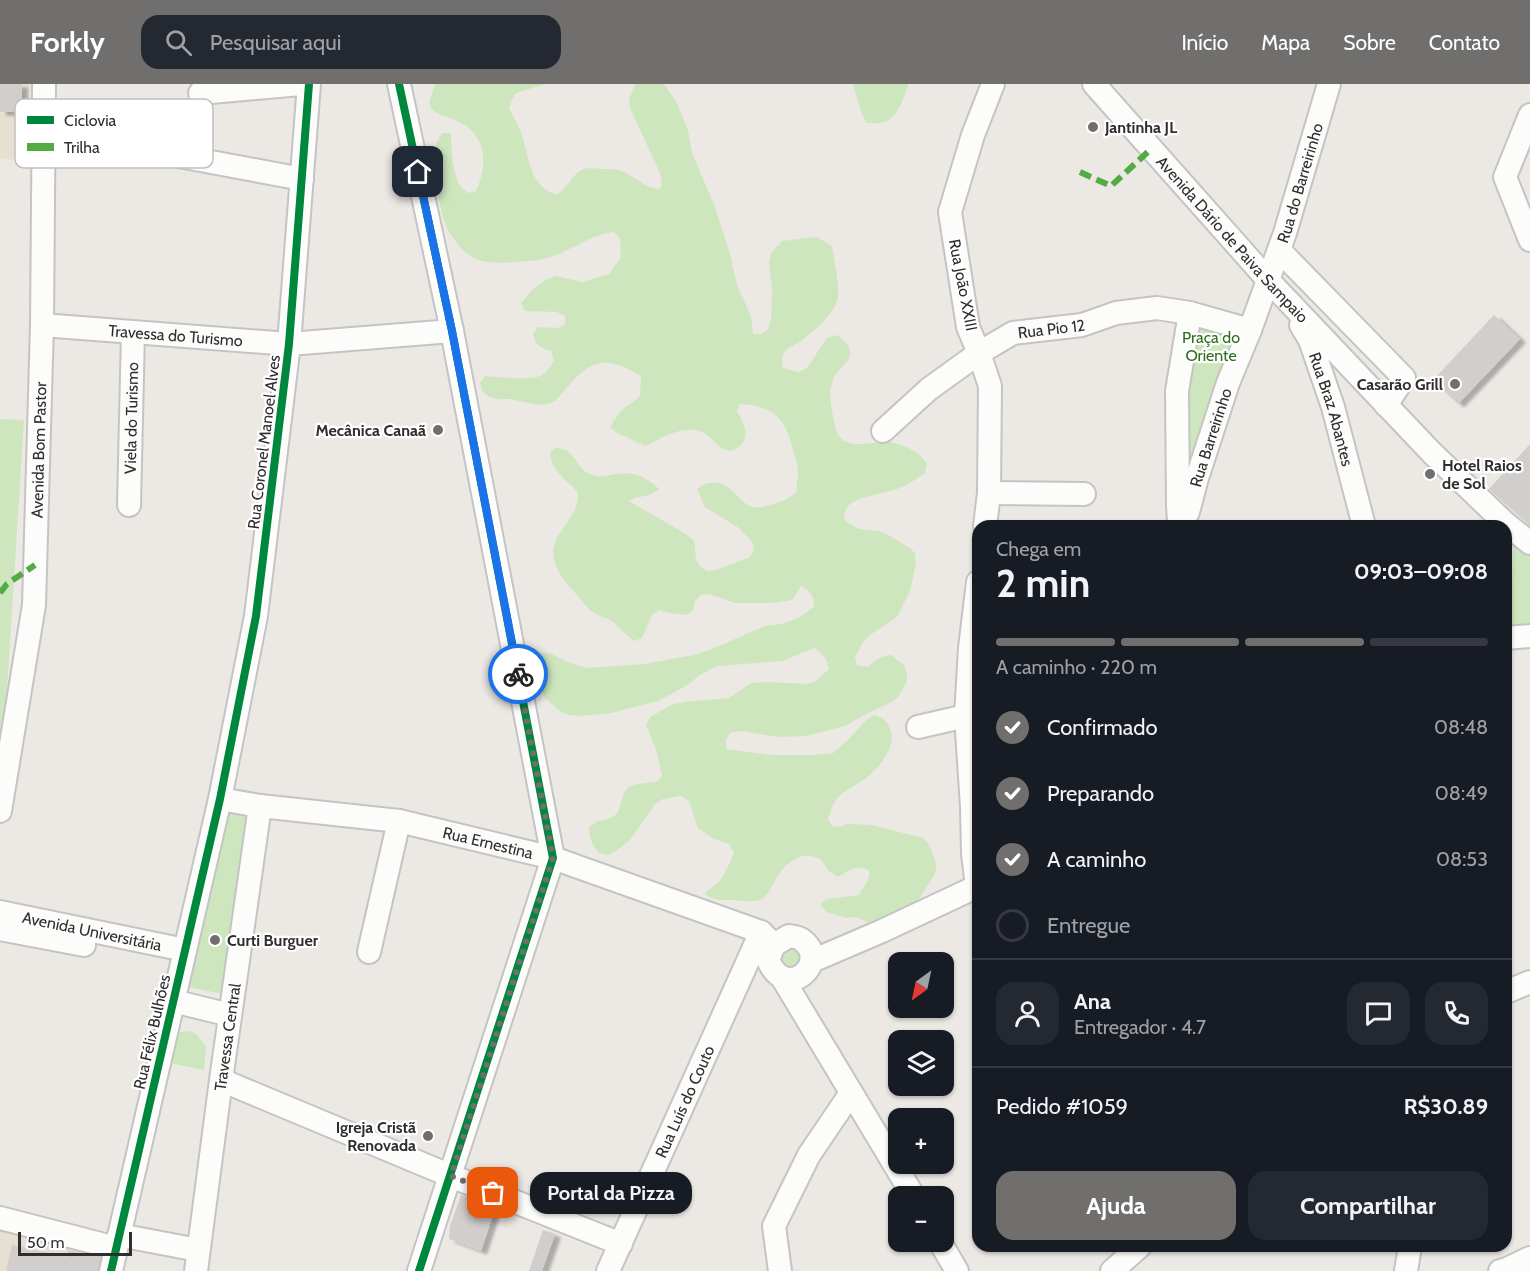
<!DOCTYPE html>
<html lang="pt">
<head>
<meta charset="utf-8">
<style>
  :root { --surface:#171b24; --page:#242831; --text:#f1f3f6; --muted:#9ea1a6; --line:#363941; --accent:#706f6e }
  body { margin:0; font-family:Cabin,sans-serif; background:var(--page); color:var(--text); height:100vh; display:flex; flex-direction:column; font-size:22px; white-space:nowrap }
  * { box-sizing:border-box; margin:0 }
  p { font-size:20px; color:var(--muted) }
  .icon { flex:none; width:33px; height:33px; fill:none; stroke:currentColor; stroke-width:2; stroke-linecap:round; stroke-linejoin:round }
  .map { position:relative; flex:1; overflow:hidden }
  .side { position:absolute; left:972px; top:436px; width:540px; height:732px; display:flex; flex-direction:column; background:var(--surface); border-radius:18px; box-shadow:0 2px 4px #0004 }
  .side>* { flex:none }
  .needle { width:39px; rotate:213deg }
  .buttons { position:absolute; left:888px; top:868px; display:grid; gap:12px }
  .buttons a { display:grid; place-items:center; width:66px; height:66px; border-radius:12px; background:var(--surface); box-shadow:0 2px 4px #0004; font-size:30px }
  .scale { position:absolute; left:18px; bottom:15px; width:114px; box-sizing:border-box; padding-left:6px; border:3px solid #2e2e2e; border-top:0; font-size:16px; line-height:21px; white-space:nowrap; color:#2e2e2e; -webkit-text-stroke:4px #fff; paint-order:stroke }
  .pin { position:absolute; display:grid; place-items:center; width:51px; height:51px; color:#fff; margin:-26px; border-radius:12px; box-shadow:0 3px 9px #0006 }
  .courier { position:absolute; display:grid; place-items:center; width:60px; height:60px; margin:-30px; border:4px solid #1a73e8; border-radius:50%; background:#fff; color:#222; box-shadow:0 2px 8px #0007 }
  .bubble { position:absolute; height:42px; border-radius:18px; background:var(--surface); box-shadow:0 2px 4px #0004; font-size:20px; font-weight:700; line-height:42px; text-align:center }
  .headline em { font-style:normal; font-weight:700 }
  .headline div { display:flex; flex-direction:column-reverse }
  .headline { display:flex; align-items:center; justify-content:space-between; height:102px; padding:0 24px }
  h1 { font-size:39px; font-weight:700; line-height:45px }
  .bar { display:grid; grid-template-columns:repeat(4,1fr); gap:9px 6px; align-content:center; height:72px; padding:0 24px }
  .bar i { height:8px; border-radius:4px; background:var(--line) }
  .bar .on { background:var(--accent) }
  .bar p { grid-column:span 4 }
  .line { display:flex; align-items:center; gap:15px; padding:0 24px; border-top:2px solid var(--line) }
  .line div { flex:1 }
  .round { display:grid; place-items:center; flex:none; width:63px; height:63px; border-radius:18px; background:var(--page) }
  ol { padding:0 24px; list-style:none }
  li { display:flex; align-items:center; gap:18px; height:66px }
  li p { margin-inline-start:auto }
  li .icon { padding:6px; border-radius:50%; background:var(--accent); color:#fff; stroke-width:4 }
  li:last-child { color:var(--muted) }
  li i { width:33px; height:33px; border:3px solid var(--line); border-radius:50% }
  .action { display:flex; gap:12px; margin-top:auto; padding:12px 24px }
  .action a { flex:1; height:69px; border-radius:18px; background:var(--accent); color:#fff; font-size:24px; font-weight:700; line-height:69px; text-align:center }
  .action a+a { background:var(--page); color:var(--text) }
  header { display:flex; align-items:center; gap:36px; box-sizing:border-box; height:84px; padding:0 30px; background:var(--accent); color:#fff }
  header strong { font-size:28px }
  nav { display:flex; gap:33px; margin-inline-start:auto; font-size:21px }
  .search { width:420px; height:54px; background:var(--page); display:flex; align-items:center; gap:15px; box-sizing:border-box; padding:0 21px; border-radius:18px; color:var(--muted); font-size:22px }
  .map>svg:first-child { display:block }
  .education { fill:#e6e0d3 }
  .green { fill:#cee6be }
  .building { fill:#d1cecb; filter:url(#shadow) }
  .lines { fill:none; stroke-linecap:round; stroke-linejoin:round }
  .minor-casing { stroke:#c5c4c5; stroke-width:26 }
  .minor { stroke:#fcfcfb; stroke-width:22 }
  .quiet { stroke:#54ab44; stroke-width:6; stroke-dasharray:12 6; stroke-linecap:butt }
  .cycleway-casing { stroke:#fff; stroke-width:11 }
  .cycleway { stroke:#00873e; stroke-width:8 }
  .done { stroke:#706f6e; stroke-width:6; stroke-dasharray:0 10.8 }
  .route { stroke:#1a73e8; stroke-width:8 }
  .poi-dot { fill:#706f6e; stroke:#fff; stroke-width:2 }
  .labels { text-anchor:middle; dominant-baseline:central; stroke-width:4.5; stroke-linejoin:round; paint-order:stroke }
  .poi-label { font-size:16px; font-weight:bold; fill:#2e2e2e; stroke:#fff; text-anchor:start }
  .street-label { font-size:16px; fill:#2e2e2e; stroke:#fff }
  .park-label { font-size:16px; fill:#2c6e1b; stroke:#fff }
  .key { fill:#fff; stroke:#c0c0c0; stroke-width:1.5 }
  .key-label { font-size:16px; fill:#2e2e2e }
</style>
</head>
<body>
<header>
<strong>Forkly</strong>
<div class="search"><svg class="icon" aria-label="search" viewBox="0 0 24 24"><circle cx="10" cy="10" r="6"/><path d="M15 15l6 6"/></svg>Pesquisar aqui</div>
<nav><a>Início</a><a>Mapa</a><a>Sobre</a><a>Contato</a></nav>
</header>
<div class="map">
<svg width="1530" height="1187" viewBox="0 0 1530 1187">
  <defs>
    <filter id="shadow"><feDropShadow dx="6" dy="3.5" stdDeviation="1.5" flood-color="#0004"/></filter>
  </defs>
  <rect width="100%" height="100%" fill="#ece8e4"/>
  <!-- education -->
  <g class="education">
    <path d="M0,0H29V76L0,75Z"/>
    <path d="M0,1143L113,1169L109,1187H0Z"/>
  </g>
  <!-- green -->
  <g class="green">
    <path d="M435,0H545L516,9L512,16L509,25C515,35 520,44 523,55C530,79 530,100 556,111C569,104 571,90 584,85C590,83 597,85 603,85C611,85 619,85 626,89C638,95 647,105 660,105L662,97L659,87L630,24L629,15L635,0H664L676,17L688,46L692,69L715,123L730,170L737,201L751,232L753,250H761L768,245L771,237L772,206L769,178L771,169L782,157L817,153L832,162C834,175 841,207 837,218C831,233 815,246 802,256C798,260 791,262 786,266C781,271 782,277 783,284L798,288L806,285L827,254L836,251C845,256 855,265 848,276C845,281 839,285 836,290C834,293 832,299 831,303C828,311 834,340 837,348C845,368 873,357 888,358C903,360 918,367 927,379L925,389C916,395 908,401 897,405C884,409 857,413 848,422C845,426 844,431 844,436L859,445L878,447L887,450L910,464L915,469L916,479L910,507L897,533L870,551L863,558L855,573L857,581L867,583L881,573L891,571L904,581L907,589V597L899,612L892,618L868,629L845,642L806,652L778,653L740,647L730,649L726,656V665L771,671H814L833,669L848,656L866,636L874,631C882,633 887,636 890,645C898,664 876,688 860,698C852,704 840,709 835,717C832,722 830,729 828,735L832,742L840,743L847,740L872,741L923,754L929,761L936,778V787L932,795L917,818L896,835L879,843L856,833L847,834L826,828L820,820L827,815L859,811L868,796L870,787C856,780 851,785 838,793C837,792 831,789 830,788C822,780 825,773 809,772C802,771 798,774 792,777C776,786 771,812 760,816C751,819 740,816 731,816C720,816 714,817 705,810C710,803 715,802 720,797C726,788 730,778 734,769L729,760L712,754L698,744L689,717L681,712L663,715L655,720L631,755L616,767L608,771L599,769C592,761 589,754 589,744C597,734 604,738 614,732C624,725 619,710 629,703C635,699 648,699 656,698L662,692L656,665L646,641L650,633L673,620L693,617L729,614L751,599L770,598L806,600L815,598L829,585C827,575 824,570 814,564L782,577L717,582L700,591L686,602L658,617L611,629L580,632L569,631L560,627L545,614L530,580L535,571L544,569L552,570L567,578L587,584L644,580L694,571L712,565L765,542L782,540L798,534L814,523C814,512 811,508 801,502L792,516L771,519H735L709,510L701,511L695,517L693,526L686,531L668,529L660,526L652,531L642,554L634,557C626,552 621,544 613,538C607,534 599,532 592,528C586,523 582,516 577,511C562,495 546,476 557,454C566,437 579,429 578,408C566,396 552,387 550,369L556,363C558,364 564,365 566,366C577,373 579,388 593,391C601,394 608,391 616,390C633,387 647,393 659,405C649,415 639,410 629,417L686,450L694,457L696,475L700,482L707,487L716,486L750,473L754,466L752,458L739,444L705,423L697,405C703,400 705,399 714,399C732,397 737,419 753,423C761,425 769,421 776,419C785,416 791,414 797,407C796,400 798,395 798,389C798,382 795,373 793,366C786,334 772,321 739,320L737,328C742,335 747,345 745,354C743,358 741,362 736,365C722,372 716,357 706,350C702,347 694,345 688,346C673,346 658,356 645,362L617,349L610,343L620,328L627,322L635,317L640,311L641,292C627,285 613,275 597,280C584,283 573,297 565,306C562,309 558,315 555,317C542,325 522,317 509,315C502,315 496,316 490,313C483,310 482,306 480,299L485,292C497,293 533,297 542,291C548,287 551,282 554,276L551,267C540,264 536,261 533,250L538,243L557,244L565,241V232L557,228L525,227L521,219L533,205L547,195L556,192L582,198L609,190L620,175L621,165L620,155L614,148C593,150 574,164 554,172C543,176 530,177 518,178C487,180 471,180 453,154C446,144 442,132 440,120C435,94 426,73 442,49H451C451,63 453,92 461,103C463,105 466,107 468,109L476,107C488,81 487,51 459,38C452,34 439,32 433,26C431,24 430,21 429,18Z"/>
    <path d="M853,0H909C904,12 899,31 886,37C881,40 873,39 867,39L862,31Z"/>
    <path d="M1194,234L1237,249L1181,419L1184,313Z"/>
    <path d="M0,335L24,336L4,652L0,671Z"/>
    <path d="M1514,455L1530,467V543L1510,545Z"/>
    <path d="M225,722L252,726L224,910L186,903Z"/>
    <path d="M791,865L798,867L803,874L794,888L780,879L781,871L787,866Z"/>
    <path d="M189,947L196,950L206,962L204,986L165,978L172,949Z"/>
  </g>
  <!-- building -->
  <g class="building">
    <rect x="0" y="0" width="22" height="28"/>
    <path d="M1494,231L1520,255L1458,320L1433,296Z"/>
    <path d="M1530,360V442L1489,405Z"/>
    <path d="M461,1111L495,1125L481,1167L449,1155L450,1142Z"/>
    <path d="M543,1146L555,1150L542,1187H529Z"/>
    <path d="M12,1161L67,1173L68,1166L100,1174L98,1187H6Z"/>
  </g>
  <g class="lines">
    <defs>
      <g id="minor">
        <path d="M399,0L452,247L553,774L419,1187"/>
        <path id="s1" d="M1094,0L1268,196L1432,369L1505,439L1530,459"/>
        <path d="M200,9L301,0"/>
        <path d="M1530,31L1505,93L1530,156"/>
        <path d="M179,72L302,95"/>
        <path d="M1279,166L1404,294L1386,321"/>
        <path id="s2" d="M42,241L289,260L452,247"/>
        <path id="s3" d="M1301,241L1310,256L1333,323L1364,442"/>
        <path id="s4" d="M883,347L929,305L979,269L1013,249L1082,241L1116,229L1157,224L1190,229L1250,246"/>
        <path d="M989,409L1084,410"/>
        <path id="s5" d="M129,421L133,248"/>
        <path d="M1179,437L1178,421L1177,307L1190,229"/>
        <path d="M985,442L989,409L990,302L979,269L968,243L950,128L973,51L993,0"/>
        <path id="s6" d="M1180,442L1188,428L1197,394L1228,299L1250,246L1285,149L1329,0"/>
        <path d="M1506,554L1530,552"/>
        <path d="M918,643L966,632L978,631"/>
        <path id="s7" d="M220,715L260,722L399,737L553,774L761,848L774,861"/>
        <path id="s8" d="M0,727L34,521L42,241L44,0"/>
        <path d="M977,802L973,770L972,723L966,632L970,564L978,498"/>
        <path id="s9" d="M0,828L185,866"/>
        <path d="M0,845L84,861"/>
        <path d="M789,852C793,853 799,853 802,856C831,877 787,920 768,876L774,861Z"/>
        <path d="M369,868L399,737"/>
        <path d="M812,877L882,847L978,802"/>
        <path d="M783,895L914,1113"/>
        <path d="M1506,908L1530,898"/>
        <path d="M173,917L230,931"/>
        <path d="M221,996L451,1092L621,1160"/>
        <path d="M0,1134L116,1164"/>
        <path d="M119,1151L198,1166"/>
        <path d="M940,1158L957,1187"/>
        <path d="M111,1187L220,715L256,532L289,260L309,0"/>
        <path id="s10" d="M196,1187L221,996L260,722"/>
        <path id="s11" d="M608,1187L761,848"/>
        <path d="M780,1187L774,1142L809,1071L851,1009"/>
        <path d="M1112,1187L1140,1162"/>
        <path d="M1406,1187L1410,1162"/>
        <path d="M1500,1187L1507,1185L1530,1174"/>
      </g>
    </defs>
    <!-- minor casing -->
    <use href="#minor" class="minor-casing"/>
    <!-- minor -->
    <use href="#minor" class="minor"/>
    <!-- quiet -->
    <g class="quiet">
      <path d="M1080,88L1111,102L1151,65"/>
      <path d="M0,509L7,500L35,481"/>
    </g>
    <defs>
      <g id="cycleway">
        <path d="M399,0L452,247L553,774L419,1187"/>
        <path d="M111,1187L220,715L256,532L289,260L309,0"/>
      </g>
    </defs>
    <!-- cycleway casing -->
    <use href="#cycleway" class="cycleway-casing"/>
    <!-- cycleway -->
    <use href="#cycleway" class="cycleway"/>
  </g>
  <g class="lines">
    <!-- done -->
    <path class="done" d="M493,1109L451,1092L553,774L518,590"/>
    <!-- route -->
    <path class="route" d="M418,88L452,247L518,590"/>
  </g>
  <!-- markers -->
  <g class="poi-dot">
    <circle cx="1093" cy="43" r="6"/>
    <circle cx="1455" cy="300" r="6"/>
    <circle cx="438" cy="346" r="6"/>
    <circle cx="1430" cy="390" r="6"/>
    <circle cx="215" cy="856" r="6"/>
    <circle cx="428" cy="1052" r="6"/>
  </g>
  <g class="labels">
    <!-- poi labels -->
    <g class="poi-label">
      <text x="1105" y="43">Jantinha JL</text>
      <text x="1443" y="300" text-anchor="end">Casarão Grill</text>
      <text x="426" y="346" text-anchor="end">Mecânica Canaã</text>
      <text x="1442" y="381">Hotel Raios<tspan x="1442" dy="18">de Sol</tspan></text>
      <text x="227" y="856">Curti Burguer</text>
      <text x="416" y="1043" text-anchor="end">Igreja Cristã<tspan x="416" dy="18">Renovada</tspan></text>
    </g>
    <!-- street labels -->
    <g class="street-label">
      <text stroke="none"><textPath href="#s6" startOffset="364">Rua do Barreirinho</textPath></text>
      <text stroke="none"><textPath href="#s1" startOffset="208">Avenida Dário de Paiva Sampaio</textPath></text>
      <text transform="translate(963 201) rotate(79)">Rua João XXIII</text>
      <text stroke="none"><textPath href="#s4" startOffset="202">Rua Pio 12</textPath></text>
      <text stroke="none"><textPath href="#s2" startOffset="134">Travessa do Turismo</textPath></text>
      <text stroke="none"><textPath href="#s3" startOffset="90">Rua Braz Abantes</textPath></text>
      <text stroke="none"><textPath href="#s5" startOffset="87">Viela do Turismo</textPath></text>
      <text stroke="none"><textPath href="#s6" startOffset="94">Rua Barreirinho</textPath></text>
      <text transform="translate(264 358) rotate(-83)">Rua Coronel Manoel Alves</text>
      <text stroke="none"><textPath href="#s8" startOffset="364">Avenida Bom Pastor</textPath></text>
      <text stroke="none"><textPath href="#s7" startOffset="272">Rua Ernestina</textPath></text>
      <text stroke="none"><textPath href="#s9" startOffset="94">Avenida Universitária</textPath></text>
      <text transform="translate(152 948) rotate(-77)">Rua Félix Bulhões</text>
      <text stroke="none"><textPath href="#s10" startOffset="236">Travessa Central</textPath></text>
      <text stroke="none"><textPath href="#s11" startOffset="186">Rua Luís do Couto</textPath></text>
    </g>
    <!-- park labels -->
    <g class="park-label">
      <text x="1211" y="253">Praça do<tspan x="1211" dy="18">Oriente</tspan></text>
    </g>
  </g>
  <!-- legend -->
  <rect x="15" y="15" width="198" height="69" rx="9" class="key"/>
  <rect x="27" y="32" width="27" height="8" fill="#00873e"/>
  <rect x="27" y="59" width="27" height="8" fill="#54ab44"/>
  <g class="key-label">
    <text x="64" y="42">Ciclovia</text>
    <text x="64" y="69">Trilha</text>
  </g>
</svg>
<div class="buttons">
<a><svg class="needle" viewBox="-14 -14 28 28"><path d="M0-13l5 13h-10z" fill="#e53935"/><path d="M0 13l5-13h-10z" fill="#9ea1a6"/></svg></a>
<a><svg class="icon" aria-label="layers" viewBox="0 0 24 24"><path d="M12 4l9 5-9 5-9-5zM3 14l9 5 9-5"/></svg></a>
<a>+</a>
<a>−</a>
</div>
<div class="scale">50 m</div>
<div class="pin" style="left:493px;top:1109px;background:#ea580c"><svg class="icon" aria-label="bag" viewBox="0 0 24 24"><path d="M5 8h14l-1 12H6zM9 8a3 3 0 0 1 6 0"/></svg></div>
<div class="pin" style="left:418px;top:88px;background:#1f2937"><svg class="icon" aria-label="home" viewBox="0 0 24 24"><path d="M3 11l9-7 9 7M6 9v11h12V9"/></svg></div>
<div class="courier" style="left:518px;top:590px"><svg class="icon" aria-label="bike" viewBox="0 0 24 24"><circle cx="6" cy="16" r="4"/><circle cx="18" cy="16" r="4"/><path d="M6 16l4-8h5l3 8M10 8l3 8H6M13 5h3"/></svg></div>
<div class="bubble" style="left:530px;top:1088px;width:162px">Portal da Pizza</div>
<section class="side">
<div class="headline"><div><h1>2 min</h1><p>Chega em</p></div><em>09:03–09:08</em></div>
<div class="bar"><i class="on"></i><i class="on"></i><i class="on"></i><i></i><p>A caminho · 220 m</p></div>
<ol>
<li><svg class="icon" aria-label="check" viewBox="0 0 24 24"><path d="M5 12l5 5 9-10"/></svg>Confirmado<p>08:48</p></li>
<li><svg class="icon" aria-label="check" viewBox="0 0 24 24"><path d="M5 12l5 5 9-10"/></svg>Preparando<p>08:49</p></li>
<li><svg class="icon" aria-label="check" viewBox="0 0 24 24"><path d="M5 12l5 5 9-10"/></svg>A caminho<p>08:53</p></li>
<li><i></i>Entregue</li>
</ol>
<div class="line" style="height:108px"><a class="round"><svg class="icon" aria-label="person" viewBox="0 0 24 24"><circle cx="12" cy="8" r="4"/><path d="M4 21q1-7 8-7t8 7"/></svg></a><div><b>Ana</b><p>Entregador · 4.7</p></div><a class="round"><svg class="icon" aria-label="chat" viewBox="0 0 24 24"><path d="M4 5h16v11H9l-5 4z"/></svg></a><a class="round"><svg class="icon" aria-label="phone" viewBox="0 0 24 24"><path d="M5 4h4l2 5-3 2q2 4 5 5l2-3 5 2v4C11 20 4 13 5 4z"/></svg></a></div>
<div class="line" style="height:78px"><div>Pedido #1059</div><b>R$30.89</b></div>
<div class="action"><a>Ajuda</a><a>Compartilhar</a></div>
</section>
</div>
</body>
</html>
